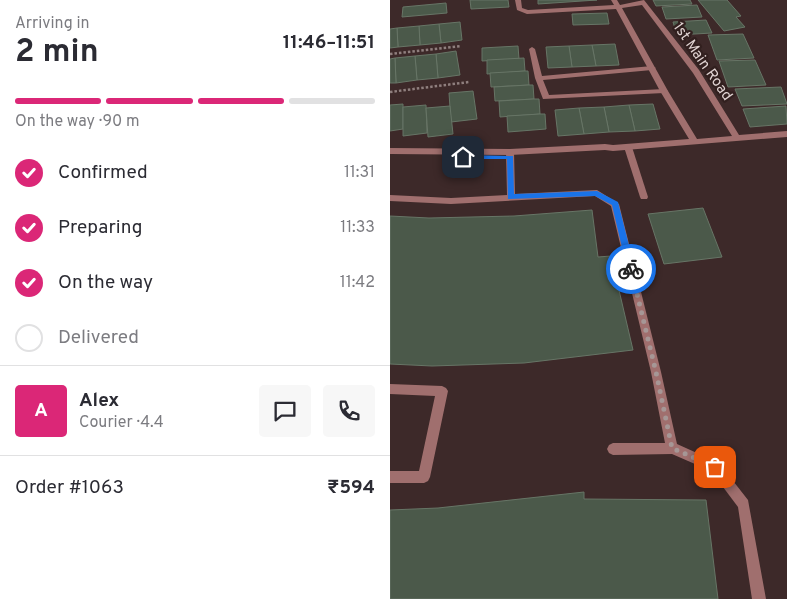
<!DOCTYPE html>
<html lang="en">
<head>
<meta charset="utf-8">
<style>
  :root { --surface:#fff; --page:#f7f7f7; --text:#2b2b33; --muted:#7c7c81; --line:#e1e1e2; --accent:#db2777 }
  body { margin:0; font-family:Overpass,sans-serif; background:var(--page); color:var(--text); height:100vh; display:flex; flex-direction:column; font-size:19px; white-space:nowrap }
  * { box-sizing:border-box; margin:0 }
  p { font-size:16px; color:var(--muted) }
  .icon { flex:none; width:28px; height:28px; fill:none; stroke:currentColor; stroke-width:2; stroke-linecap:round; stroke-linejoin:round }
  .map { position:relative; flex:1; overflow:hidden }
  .details { display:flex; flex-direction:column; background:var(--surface); width:390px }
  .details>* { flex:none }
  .pin { position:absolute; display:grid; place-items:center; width:42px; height:42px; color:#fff; margin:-21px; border-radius:10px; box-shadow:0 2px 8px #0006 }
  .courier { position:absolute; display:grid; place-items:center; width:50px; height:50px; margin:-25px; border:4px solid #1a73e8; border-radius:50%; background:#fff; color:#222; box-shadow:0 1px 6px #0007 }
  .head em { font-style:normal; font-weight:700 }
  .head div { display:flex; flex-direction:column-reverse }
  .head { display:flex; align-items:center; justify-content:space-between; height:85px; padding:0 15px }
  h1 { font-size:32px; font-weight:700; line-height:38px }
  .bar { display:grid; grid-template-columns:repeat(4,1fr); gap:8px 5px; align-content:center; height:60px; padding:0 15px }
  .bar i { height:6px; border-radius:4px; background:var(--line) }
  .bar .current { background:var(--accent) }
  .bar p { grid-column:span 4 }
  .line { display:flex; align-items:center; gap:12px; padding:0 15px; border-top:1px solid var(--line) }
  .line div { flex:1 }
  .round { display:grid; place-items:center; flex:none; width:52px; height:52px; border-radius:5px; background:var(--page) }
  ol { padding:0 15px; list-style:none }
  li { display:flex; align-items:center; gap:15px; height:55px }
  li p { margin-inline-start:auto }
  li .icon { padding:5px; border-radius:50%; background:var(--accent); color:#fff; stroke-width:4 }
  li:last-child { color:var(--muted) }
  li i { width:28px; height:28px; border:2px solid var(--line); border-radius:50% }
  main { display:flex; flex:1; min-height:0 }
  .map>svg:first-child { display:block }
  .building { fill:#4b594a; stroke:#677566 }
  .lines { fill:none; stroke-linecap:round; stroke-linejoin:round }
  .path { stroke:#8f7f7e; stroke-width:2.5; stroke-dasharray:2.5 2; stroke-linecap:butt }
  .lane { fill:#a06f6e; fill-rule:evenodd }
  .street { fill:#a06f6e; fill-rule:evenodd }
  .route { fill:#1a73e8 }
  .done { stroke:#a69796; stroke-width:5; stroke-dasharray:0 9 }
  .labels { text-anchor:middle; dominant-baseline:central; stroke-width:4.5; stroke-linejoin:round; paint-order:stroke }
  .far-street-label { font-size:15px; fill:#dfd2d1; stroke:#32201f }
</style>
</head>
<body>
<main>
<section class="details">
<div class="head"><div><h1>2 min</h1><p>Arriving in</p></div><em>11:46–11:51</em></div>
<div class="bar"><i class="current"></i><i class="current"></i><i class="current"></i><i></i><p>On the way · 90 m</p></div>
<ol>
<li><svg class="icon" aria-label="check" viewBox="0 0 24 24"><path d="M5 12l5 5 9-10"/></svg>Confirmed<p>11:31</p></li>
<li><svg class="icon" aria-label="check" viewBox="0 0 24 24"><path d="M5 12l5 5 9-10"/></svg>Preparing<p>11:33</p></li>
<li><svg class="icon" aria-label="check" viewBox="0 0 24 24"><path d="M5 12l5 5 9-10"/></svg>On the way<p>11:42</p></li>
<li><i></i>Delivered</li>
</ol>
<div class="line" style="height:90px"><b class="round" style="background:var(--accent);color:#fff">A</b><div><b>Alex</b><p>Courier · 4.4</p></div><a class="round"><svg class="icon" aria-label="chat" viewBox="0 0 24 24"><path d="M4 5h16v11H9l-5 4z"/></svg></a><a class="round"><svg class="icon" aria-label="phone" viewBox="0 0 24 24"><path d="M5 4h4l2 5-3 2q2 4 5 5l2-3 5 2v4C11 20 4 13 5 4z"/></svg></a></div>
<div class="line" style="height:65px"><div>Order #1063</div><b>₹594</b></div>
</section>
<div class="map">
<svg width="397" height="599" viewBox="0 0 397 599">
  <rect width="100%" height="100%" fill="#3d2929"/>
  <!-- building -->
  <g class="building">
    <path d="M80,0H118L119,7L81,9Z"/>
    <path d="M148,0H207L148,4Z"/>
    <path d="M263,0H300L302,4L266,6Z"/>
    <path d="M308,0H337L351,16L346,17L355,27L334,31Z"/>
    <path d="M56,3L57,13L12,17L13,7Z"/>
    <path d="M307,5L312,17L276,19L272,7Z"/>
    <path d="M217,13L219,24L183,25L182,14Z"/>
    <path d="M316,20L322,33L287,35L283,22Z"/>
    <path d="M70,22L72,40L51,43L49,24Z"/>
    <path d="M49,24L51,43L30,45L29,26Z"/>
    <path d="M29,26L30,45L8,47L7,28Z"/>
    <path d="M7,28L8,47L0,48V29Z"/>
    <path d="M353,34L364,58L327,60L318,35Z"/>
    <path d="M225,44L229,65L206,66L202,45Z"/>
    <path d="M202,45L206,66L182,67L179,46Z"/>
    <path d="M128,46L129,59L92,61V48Z"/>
    <path d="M179,46L182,67L158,68L156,47Z"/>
    <path d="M66,51L70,75L48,78L46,54Z"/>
    <path d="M46,54L48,78L27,80L25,56Z"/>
    <path d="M25,56L27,80L6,83L5,58Z"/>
    <path d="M5,58L6,83H0V59Z"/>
    <path d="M134,58L135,71L97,74V60Z"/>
    <path d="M365,60L376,85L338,87L329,61Z"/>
    <path d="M135,71H138L139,85L101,87L100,73Z"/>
    <path d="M139,85H143L144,99L105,101L104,87Z"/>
    <path d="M391,87L397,104L352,106L345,89Z"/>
    <path d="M83,91L87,119L61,122L59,93Z"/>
    <path d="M144,99H149L150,114L110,117L109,101Z"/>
    <path d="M13,104V129L0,131V105Z"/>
    <path d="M263,104L270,129L245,131L239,105Z"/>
    <path d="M36,105L37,133L13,136V107Z"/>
    <path d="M239,105L245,131L219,132L214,107Z"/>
    <path d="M60,106L63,134L38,137L36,108Z"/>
    <path d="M396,106L397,124L360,127L353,109Z"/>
    <path d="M214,107L219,132L194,134L189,108Z"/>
    <path d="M189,108L194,134L168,136L165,110Z"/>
    <path d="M150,114H155L156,129L118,132L117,116Z"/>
    <path d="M313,208L332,257L274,264L258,214Z"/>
    <path d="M202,210L208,257L221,256L243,350L134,363L42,366L0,364V216L39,218L124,216Z"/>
    <path d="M194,492V499L316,500L328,599H0V510L48,508Z"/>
  </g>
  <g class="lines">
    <!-- path -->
    <g class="path">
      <path d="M0,54L71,46"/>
      <path d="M0,92L79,82"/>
    </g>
    <!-- lane -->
    <g class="lane">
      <path d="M142,47L145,49L152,76L262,66L266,68L262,70L153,80L159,95L274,89L278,91L274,93L153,99L145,78L139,49Z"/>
      <path d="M238,144L242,147L258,197L257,199H251L250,197L234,147Z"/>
      <path d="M120,149L124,152L125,194L207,190L229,204L271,372L287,444L329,463L358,500L376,599H362L348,507L321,471L282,454L223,455L219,453L217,449L219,445L223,443H275L261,372L221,206L205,196L61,204L0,201V195L61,198L117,195L116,152Z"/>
      <path d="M0,384L52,386L56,388L58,391L40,477L38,481L34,483H0V471H29L45,396L0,394Z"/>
    </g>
    <!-- street -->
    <path class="street" d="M125,0H131L132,8L138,10L224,5L221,0H227L230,5L254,0L309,70L349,135L397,131V137L223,151L215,150L120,155L0,154V148L120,149L215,144L223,145L299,139L270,91L226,9L137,14L127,10ZM252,5L303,73L342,136L307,139L278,91L232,8Z"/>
  </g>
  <!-- route -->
  <path class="route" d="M73,155L123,156L124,194L207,191L228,202L245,269L244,272H241L237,269L222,205L205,196L118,199L117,159H70V156Z"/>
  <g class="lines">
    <!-- done -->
    <path class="done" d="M241,269L266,372L282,448L325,467"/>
  </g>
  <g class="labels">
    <!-- far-street labels -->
    <g class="far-street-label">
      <text transform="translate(312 62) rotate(55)">1st Main Road</text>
    </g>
  </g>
</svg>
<div class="pin" style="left:325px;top:467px;background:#ea580c"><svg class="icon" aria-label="bag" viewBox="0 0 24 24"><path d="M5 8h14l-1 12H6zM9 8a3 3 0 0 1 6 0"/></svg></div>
<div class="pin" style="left:73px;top:157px;background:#1f2937"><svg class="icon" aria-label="home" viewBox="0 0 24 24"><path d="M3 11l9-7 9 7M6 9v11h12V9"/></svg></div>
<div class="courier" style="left:241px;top:269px"><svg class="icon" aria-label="bike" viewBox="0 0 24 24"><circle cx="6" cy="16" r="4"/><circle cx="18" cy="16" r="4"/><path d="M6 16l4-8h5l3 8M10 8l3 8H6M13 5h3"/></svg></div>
</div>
</main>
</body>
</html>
